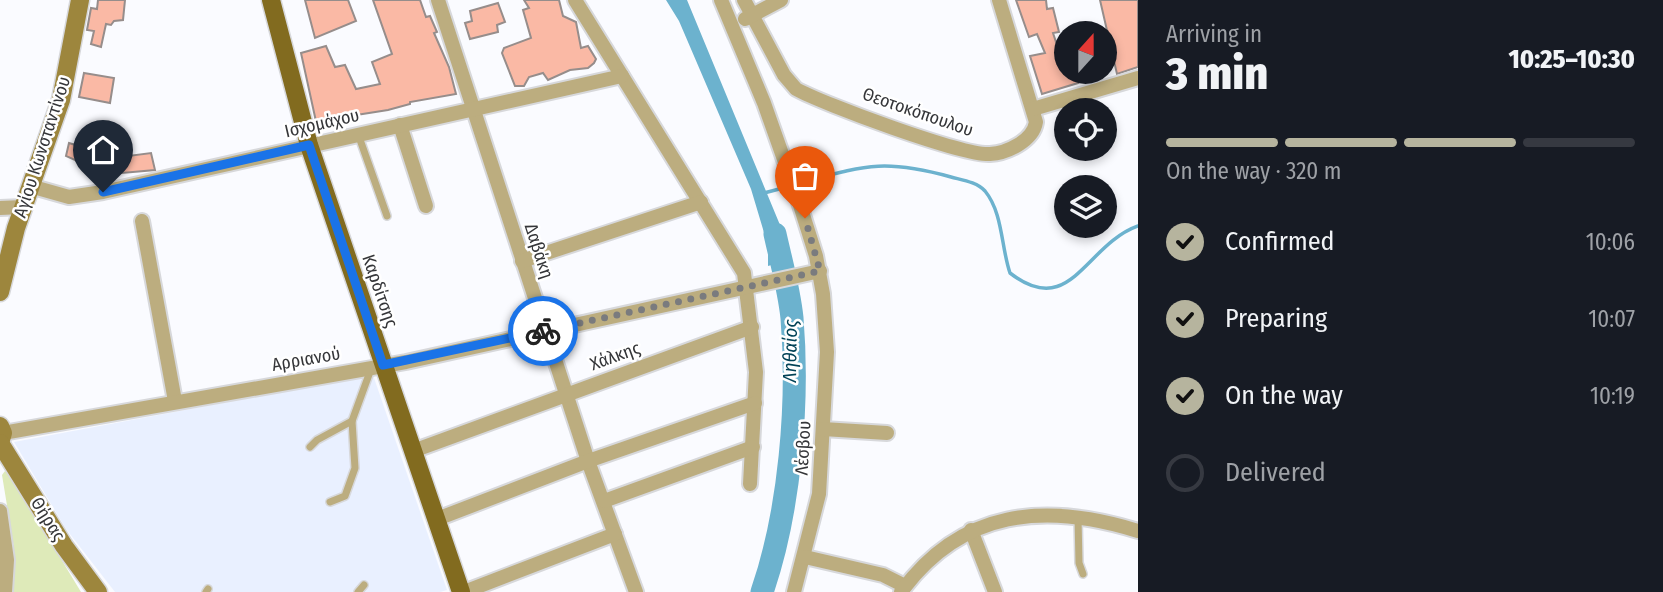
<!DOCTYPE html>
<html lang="en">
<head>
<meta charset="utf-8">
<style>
  :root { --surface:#171b24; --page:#242831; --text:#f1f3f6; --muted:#9ea1a6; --line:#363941; --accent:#b6b49e }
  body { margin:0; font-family:"Fira Sans Condensed",sans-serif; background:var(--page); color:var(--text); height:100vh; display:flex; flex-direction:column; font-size:26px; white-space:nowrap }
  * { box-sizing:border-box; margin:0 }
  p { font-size:23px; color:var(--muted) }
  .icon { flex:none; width:38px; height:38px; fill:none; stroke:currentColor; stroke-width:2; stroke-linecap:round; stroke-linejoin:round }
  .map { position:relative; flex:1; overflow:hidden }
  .details { display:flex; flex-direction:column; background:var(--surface); width:525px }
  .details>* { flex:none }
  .needle { width:46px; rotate:21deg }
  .tools { position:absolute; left:1054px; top:21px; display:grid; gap:14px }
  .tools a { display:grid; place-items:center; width:63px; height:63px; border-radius:50%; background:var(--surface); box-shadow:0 4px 10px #0003; font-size:35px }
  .pin { position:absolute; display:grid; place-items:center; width:60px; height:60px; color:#fff; margin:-72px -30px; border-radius:50% 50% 50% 0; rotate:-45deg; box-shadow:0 0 7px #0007 }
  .pin .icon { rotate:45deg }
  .courier { position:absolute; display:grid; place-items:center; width:70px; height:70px; margin:-35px; border:5px solid #1a73e8; border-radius:50%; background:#fff; color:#222; box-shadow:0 2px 9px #0007 }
  .overview em { font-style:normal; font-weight:800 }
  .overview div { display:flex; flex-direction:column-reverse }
  .overview { display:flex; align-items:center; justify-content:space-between; height:119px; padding:0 28px }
  h1 { font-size:46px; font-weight:800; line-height:52px }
  .bar { display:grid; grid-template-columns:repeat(4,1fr); gap:10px 7px; align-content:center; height:84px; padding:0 28px }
  .bar i { height:9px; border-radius:5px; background:var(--line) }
  .bar .current { background:var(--accent) }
  .bar p { grid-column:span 4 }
  ol { padding:0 28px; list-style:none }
  li { display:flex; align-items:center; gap:21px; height:77px }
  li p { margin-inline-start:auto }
  li .icon { padding:7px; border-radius:50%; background:var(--accent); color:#111; stroke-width:4 }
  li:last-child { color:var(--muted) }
  li i { width:38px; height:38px; border:4px solid var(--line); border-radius:50% }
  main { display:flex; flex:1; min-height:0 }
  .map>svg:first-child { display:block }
  .built { fill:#e9f0ff }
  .green { fill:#deeab9 }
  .water { fill:#6cb2ce }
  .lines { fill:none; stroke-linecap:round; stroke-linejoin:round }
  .stream { stroke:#6cb2ce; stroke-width:3.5 }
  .river { stroke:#6cb2ce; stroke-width:23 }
  .building { fill:#fab9a5; stroke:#968d8b; stroke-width:2 }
  .lane-casing { stroke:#d7d8db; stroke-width:10 }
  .street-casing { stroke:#d7d8db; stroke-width:18 }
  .secondary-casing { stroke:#d7d8db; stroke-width:21 }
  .primary-casing { stroke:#d7d8db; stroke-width:21 }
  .lane { stroke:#bcad7f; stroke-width:7 }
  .street { stroke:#bcad7f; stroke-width:14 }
  .secondary { stroke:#9d863d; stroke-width:18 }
  .primary { stroke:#826b1f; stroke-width:18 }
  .done { stroke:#7a7b7e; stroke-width:7; stroke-dasharray:0 12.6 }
  .route { stroke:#1a73e8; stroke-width:9 }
  .labels { text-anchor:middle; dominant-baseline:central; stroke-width:5; stroke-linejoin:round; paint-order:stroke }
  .street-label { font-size:18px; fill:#353639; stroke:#fff }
  .water-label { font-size:19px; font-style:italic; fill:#024357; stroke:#fff }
</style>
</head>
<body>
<main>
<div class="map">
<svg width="1138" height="592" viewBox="0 0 1138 592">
  <rect width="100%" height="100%" fill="#fafbff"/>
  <!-- built -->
  <path class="built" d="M373,375L447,590L440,592H115L66,529L14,442Z"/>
  <!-- green -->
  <path class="green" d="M5,471L10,475L81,592H13L14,548L2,475Z"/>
  <!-- water -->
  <path class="water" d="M666,0H687L780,225L789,260L768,266V246L751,189L679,21Z"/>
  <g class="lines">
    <!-- stream -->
    <g class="stream">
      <path d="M803,182C867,165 885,159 951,177C962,180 977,182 985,191C1003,213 1001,247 1010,273C1071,320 1085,245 1138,226"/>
      <path d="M764,193L783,188"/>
    </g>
    <!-- river -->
    <path class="river" d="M762,592C790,511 799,403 792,318C789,289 781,261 775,234"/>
  </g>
  <!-- building -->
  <g class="building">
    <path d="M98,0H125L123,20L114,21L111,25L106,24L101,47L91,44L94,31L87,30L91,8L97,9Z"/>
    <path d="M305,0H348L356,21L315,38Z"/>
    <path d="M373,0H420L426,17L430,16L437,32L434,33L449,67L456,94L410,102V104L388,110L350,116L317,126L301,53L326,46L335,67L345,65L356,89L380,84L372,62L392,54Z"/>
    <path d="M524,0H559L563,16L576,22L581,48L588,46L596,59L594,63L588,68L570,70L548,80L543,73L529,77L524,86H515L502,53L504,48L531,38L523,10L529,8Z"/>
    <path d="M1016,0H1046L1047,9L1053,8L1059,32L1053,33L1066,72H1074L1078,83L1042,94L1030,56L1045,53L1037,34L1029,37Z"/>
    <path d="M1100,0H1138V67L1117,74Z"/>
    <path d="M498,3L505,22L497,25L498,32L470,39L465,23L472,21L470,11Z"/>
    <path d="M84,73L114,78L110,103L79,97Z"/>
    <path d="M69,143L82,147L77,161L66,156Z"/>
    <path d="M151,153L155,170L122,173L120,157Z"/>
  </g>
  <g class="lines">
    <defs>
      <g id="lane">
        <path d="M358,134L387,216"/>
        <path d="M310,447L317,440L352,421"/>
        <path d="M330,502L345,496L355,468L352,421L371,369"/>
        <path d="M1078,518L1079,563L1083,574"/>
        <path d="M206,592L208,589"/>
        <path d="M358,592L364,585"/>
      </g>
      <g id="street">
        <path d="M438,0L588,461L636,592"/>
        <path d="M575,0L744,273L756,372L750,484"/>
        <path d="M721,0L764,103L799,202L816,256L823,294L827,352L819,494L794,592"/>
        <path d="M744,0L784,75L796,89C823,104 963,156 990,154C1007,153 1033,141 1036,122L999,0"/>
        <path d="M745,19L781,0"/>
        <path d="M1033,109L1138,78"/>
        <path d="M400,125L426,206"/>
        <path d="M30,186L69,197L103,192L622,76"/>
        <path d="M0,208L23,207"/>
        <path d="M142,221L175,401"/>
        <path d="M522,261L701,202"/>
        <path d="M823,429L887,433"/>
        <path d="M3,433L406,362L820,271"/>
        <path d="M413,451L752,327"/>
        <path d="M604,501L753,447"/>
        <path d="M0,511L7,560L5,592"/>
        <path d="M437,519L588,461L755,403"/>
        <path d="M971,530L995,592"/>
        <path d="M805,557L883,575L905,586"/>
        <path d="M464,592L615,534"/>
        <path d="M901,592C962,509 1045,502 1138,531"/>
      </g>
      <g id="secondary">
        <path d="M0,292L16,228L61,100L80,0"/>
        <path d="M0,426L3,433L0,443"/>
        <path d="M0,443L64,546L98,592"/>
      </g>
      <path id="primary" d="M271,0L309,145L461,592"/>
    </defs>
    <!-- lane casing -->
    <use href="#lane" class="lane-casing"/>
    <!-- street casing -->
    <use href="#street" class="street-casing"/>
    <!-- secondary casing -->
    <use href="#secondary" class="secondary-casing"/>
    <!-- primary casing -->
    <use href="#primary" class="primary-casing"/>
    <!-- lane -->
    <use href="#lane" class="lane"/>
    <!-- street -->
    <use href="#street" class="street"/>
    <!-- secondary -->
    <use href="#secondary" class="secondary"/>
    <!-- primary -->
    <use href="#primary" class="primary"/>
  </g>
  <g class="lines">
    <!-- done -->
    <path class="done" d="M543,331L820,271L805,218"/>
    <!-- route -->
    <path class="route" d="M103,192L309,145L383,365L543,331"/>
  </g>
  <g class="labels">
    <!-- street labels -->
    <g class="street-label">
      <text transform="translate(918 112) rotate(19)">Θεοτοκόπουλου</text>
      <text transform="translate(322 123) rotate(-13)">Ισχομάχου</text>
      <text transform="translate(42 147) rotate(-72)">Αγίου Κωνσταντίνου</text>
      <text transform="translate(539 251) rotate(72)">Δαβάκη</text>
      <text transform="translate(380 291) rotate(71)">Καρδίτσης</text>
      <text transform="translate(615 356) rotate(-20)">Χάλκης</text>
      <text transform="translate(306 359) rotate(-10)">Αρριανού</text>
      <text transform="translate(803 448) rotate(-87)">Λέσβου</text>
      <text transform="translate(48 519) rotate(58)">Θήρας</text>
    </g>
    <!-- water labels -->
    <g class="water-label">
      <text transform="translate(790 351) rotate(-89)">Ληθαίος</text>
    </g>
  </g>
</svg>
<div class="tools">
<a><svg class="needle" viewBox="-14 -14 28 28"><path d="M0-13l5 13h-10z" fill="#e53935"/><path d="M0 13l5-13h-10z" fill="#9ea1a6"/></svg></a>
<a><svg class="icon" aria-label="locate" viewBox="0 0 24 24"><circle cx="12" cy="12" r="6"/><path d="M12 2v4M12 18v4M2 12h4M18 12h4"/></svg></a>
<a><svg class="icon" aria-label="layers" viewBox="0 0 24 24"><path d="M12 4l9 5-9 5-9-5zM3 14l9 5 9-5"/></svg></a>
</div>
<div class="pin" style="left:805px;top:218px;background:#ea580c"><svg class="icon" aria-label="bag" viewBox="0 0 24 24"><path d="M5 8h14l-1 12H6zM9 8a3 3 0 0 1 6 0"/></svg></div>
<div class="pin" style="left:103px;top:192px;background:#1f2937"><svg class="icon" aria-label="home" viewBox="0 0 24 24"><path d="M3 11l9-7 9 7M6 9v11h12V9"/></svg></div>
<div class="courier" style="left:543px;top:331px"><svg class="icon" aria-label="bike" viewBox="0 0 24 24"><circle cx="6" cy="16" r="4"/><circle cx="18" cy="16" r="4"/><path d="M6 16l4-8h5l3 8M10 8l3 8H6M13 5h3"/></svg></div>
</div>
<section class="details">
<div class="overview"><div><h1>3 min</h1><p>Arriving in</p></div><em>10:25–10:30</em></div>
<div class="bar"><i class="current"></i><i class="current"></i><i class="current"></i><i></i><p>On the way · 320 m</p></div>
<ol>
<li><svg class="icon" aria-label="check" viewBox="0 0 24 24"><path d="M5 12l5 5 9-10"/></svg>Confirmed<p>10:06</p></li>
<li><svg class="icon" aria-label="check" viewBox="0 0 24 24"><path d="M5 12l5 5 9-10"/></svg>Preparing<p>10:07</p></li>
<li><svg class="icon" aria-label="check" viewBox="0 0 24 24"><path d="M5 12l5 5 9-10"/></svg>On the way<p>10:19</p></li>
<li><i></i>Delivered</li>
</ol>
</section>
</main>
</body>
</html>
